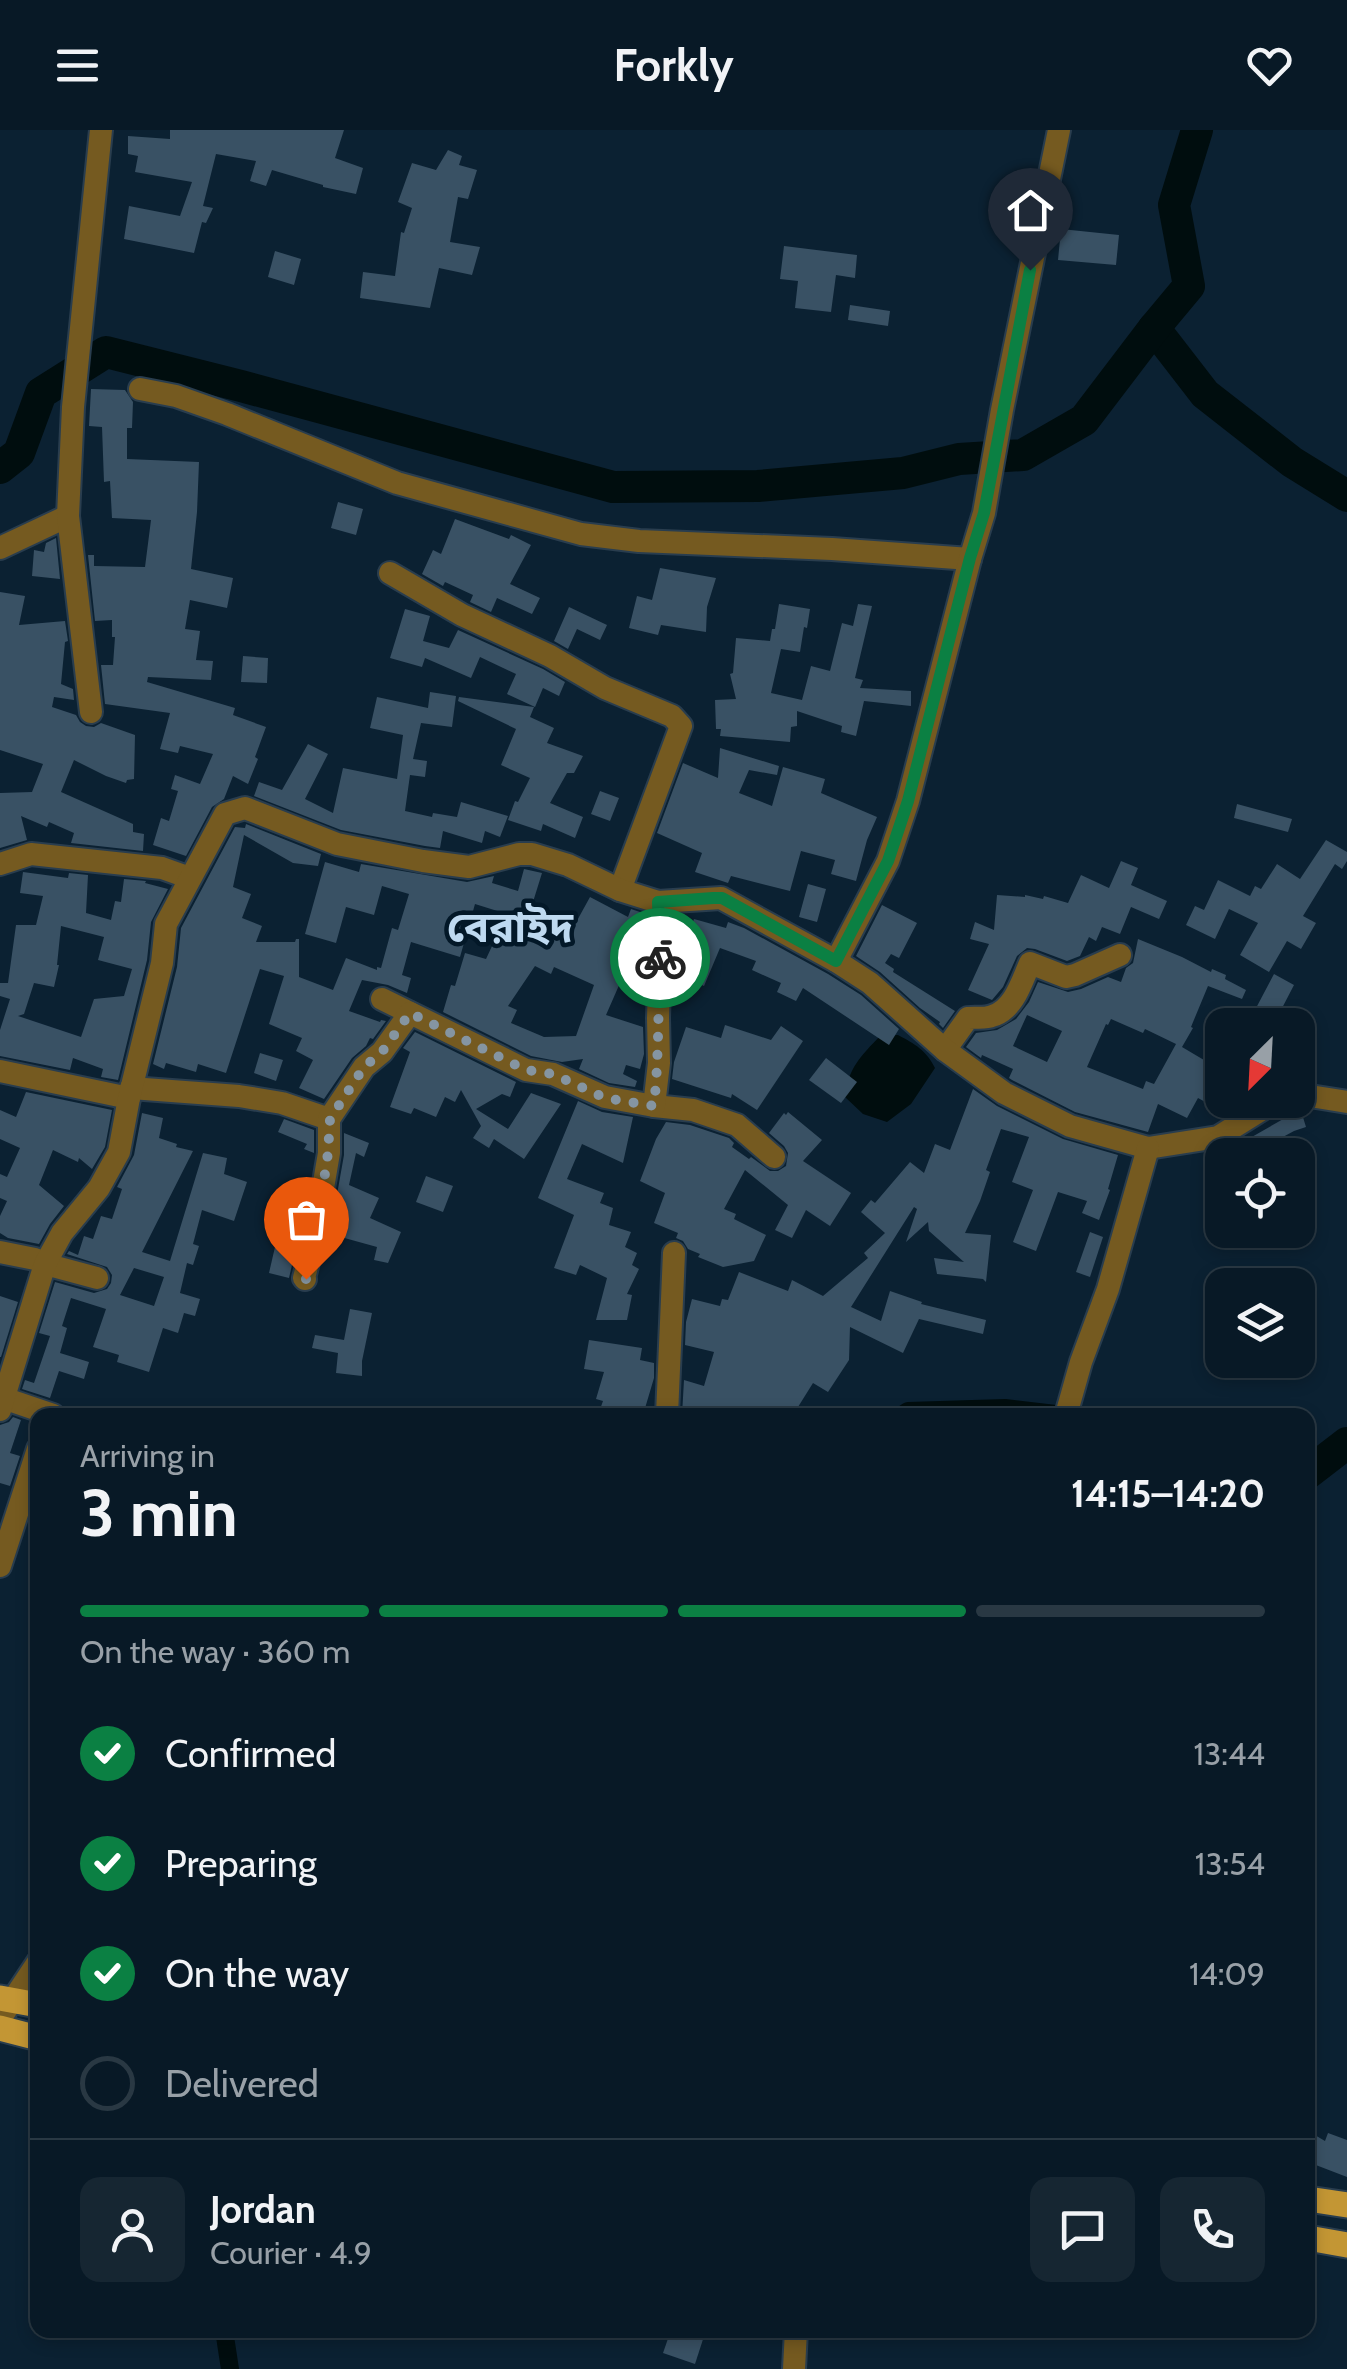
<!DOCTYPE html>
<html lang="en">
<head>
<meta charset="utf-8">
<style>
  :root { --surface:#081926; --page:#162632; --text:#f1f3f6; --muted:#98a0a7; --line:#293843; --accent:#0b8043 }
  body { margin:0; font-family:Cabin,"Noto Sans Bengali",sans-serif; background:var(--page); color:var(--text); height:100vh; display:flex; flex-direction:column; font-size:38px; white-space:nowrap }
  * { box-sizing:border-box; margin:0 }
  p { font-size:32px; color:var(--muted) }
  .icon { flex:none; width:55px; height:55px; fill:none; stroke:currentColor; stroke-width:2; stroke-linecap:round; stroke-linejoin:round }
  .map { position:relative; flex:1; overflow:hidden }
  .panel { position:absolute; left:30px; top:1278px; width:1285px; height:930px; display:flex; flex-direction:column; background:var(--surface); border-radius:20px; box-shadow:0 5px 15px #0003,0 0 0 2px var(--line) }
  .panel>* { flex:none }
  .needle { width:65px; rotate:204deg }
  .fabs { position:absolute; left:1205px; top:878px; display:grid; gap:20px }
  .fabs a { display:grid; place-items:center; width:110px; height:110px; border-radius:20px; background:var(--surface); box-shadow:0 5px 15px #0003,0 0 0 2px var(--line); font-size:50px }
  .pin { position:absolute; display:grid; place-items:center; width:85px; height:85px; color:#fff; margin:-102px -42px; border-radius:50% 50% 50% 0; rotate:-45deg; box-shadow:0 0 10px #0007 }
  .pin .icon { rotate:45deg }
  .courier { position:absolute; display:grid; place-items:center; width:100px; height:100px; margin:-50px; border:8px solid #0b8043; border-radius:50%; background:#fff; color:#222; box-shadow:0 2px 12px #0007 }
  .head em { font-style:normal; font-weight:700 }
  .head div { display:flex; flex-direction:column-reverse }
  .head { display:flex; align-items:center; justify-content:space-between; height:170px; padding:0 50px }
  h1 { font-size:65px; font-weight:700; line-height:75px }
  .bar { display:grid; grid-template-columns:repeat(4,1fr); gap:15px 10px; align-content:center; height:120px; padding:0 50px }
  .bar i { height:12px; border-radius:8px; background:var(--line) }
  .bar .selected { background:var(--accent) }
  .bar p { grid-column:span 4 }
  .line { display:flex; align-items:center; gap:25px; padding:0 50px; border-top:2px solid var(--line) }
  .line div { flex:1 }
  .round { display:grid; place-items:center; flex:none; width:105px; height:105px; border-radius:20px; background:var(--page) }
  ol { padding:0 50px; list-style:none }
  li { display:flex; align-items:center; gap:30px; height:110px }
  li p { margin-inline-start:auto }
  li .icon { padding:10px; border-radius:50%; background:var(--accent); color:#fff; stroke-width:4 }
  li:last-child { color:var(--muted) }
  li i { width:55px; height:55px; border:5px solid var(--line); border-radius:50% }
  header { display:flex; justify-content:space-between; align-items:center; height:130px; padding:0 50px; background:var(--surface); font-size:45px; font-weight:700 }
  .map>svg:first-child { display:block }
  .water { fill:#000d0e }
  .lines { fill:none; stroke-linecap:round; stroke-linejoin:round }
  .canal { stroke:#000d0e; stroke-width:18 }
  .river { stroke:#000d0e; stroke-width:32 }
  .building { fill:#395164; fill-rule:evenodd }
  .minor-casing { stroke:#293d4e; stroke-width:26 }
  .major-casing { stroke:#293d4e; stroke-width:29 }
  .minor { stroke:#755a20; stroke-width:22 }
  .major { stroke:#c39634; stroke-width:25 }
  .done { stroke:#8595a2; stroke-width:10; stroke-dasharray:0 18 }
  .route { stroke:#0b8043; stroke-width:12 }
  .labels { text-anchor:middle; dominant-baseline:central; stroke-width:9; stroke-linejoin:round; paint-order:stroke }
  .district-label { font-size:42px; font-weight:bold; fill:#bed9f0; stroke:#031828 }
</style>
</head>
<body>
<header><svg class="icon" aria-label="menu" viewBox="0 0 24 24"><path d="M4 6h16M4 12h16M4 18h16"/></svg>Forkly<svg class="icon" aria-label="heart" viewBox="0 0 24 24"><path d="M12 20l-8-8c-3-5 5-10 8-4 3-6 11-1 8 4z"/></svg></header>
<div class="map">
<svg width="1347" height="2239" viewBox="0 0 1347 2239">
  <rect width="100%" height="100%" fill="#0b2132"/>
  <!-- water -->
  <path class="water" d="M898,905C915,914 926,920 935,938L911,974L887,992L863,984L845,967C848,938 861,926 880,906Z"/>
  <g class="lines">
    <!-- canal -->
    <g class="canal">
      <path d="M902,1285L908,1281L1005,1278L1064,1285"/>
      <path d="M224,2200L230,2239"/>
    </g>
    <!-- river -->
    <g class="river">
      <path d="M1154,198L1205,264L1292,332L1347,366"/>
      <path d="M0,338L19,323L41,263L106,222L241,256L613,357L758,356L903,343L959,329L1023,325L1084,290L1154,198L1189,156L1174,75L1197,0"/>
      <path d="M1308,1343L1347,1313"/>
    </g>
  </g>
  <!-- building -->
  <g class="building">
    <path d="M170,0H344L335,28L363,38L356,64L323,57V55L272,40L266,56L250,51L256,31L216,24L203,76L213,78L206,93L202,92L194,123L124,109L129,76L180,86L192,52L135,42L138,26L128,24V6L170,9Z"/>
    <path d="M448,20L462,26L459,35L477,40L468,69L458,67L450,112L480,117L472,145L439,138L430,178L360,168L363,142L395,146L401,102L404,103L412,78L398,72L412,33L436,40Z"/>
    <path d="M1061,99L1119,105L1116,135L1058,130Z"/>
    <path d="M784,116L857,125L855,148L836,145L831,182L795,178L798,151L780,149Z"/>
    <path d="M275,121L301,129L294,155L268,147Z"/>
    <path d="M850,175L890,181L888,196L848,190Z"/>
    <path d="M91,259L125,260L133,272L132,298H127V329L199,332L197,382L191,439L233,448L227,478L190,470L185,499L200,501L196,530L213,531L211,550L148,547L147,552L235,578L233,585L266,597L255,627L258,629L248,654L233,646L224,669L212,677L186,726L153,715L161,688L169,691L178,661L171,659L175,645L200,654L213,624L180,616L178,623L160,619L170,583L105,574L101,535H113L115,507H112V490L95,491L88,425H94V436L145,437L151,390L112,388L110,351L104,352L102,297L89,296Z"/>
    <path d="M338,372L363,379L356,405L331,398Z"/>
    <path d="M455,389L509,409L511,405L531,415L510,454L540,468L532,484L497,468L491,482L470,472L473,465L445,452L443,456L422,444L433,420L441,424Z"/>
    <path d="M56,408L60,449L32,446L34,420L44,422L46,413Z"/>
    <path d="M660,438L716,448L707,477L706,502L661,495L658,505L629,498L637,466L652,470Z"/>
    <path d="M0,462L25,466L19,495L65,491L68,511L65,512L61,554L73,559L74,570L54,567L52,577L76,585L80,592L86,596L94,597L101,593L135,605L134,649L127,650L126,653L106,646L74,630L61,662L133,694V702L144,704L143,721L71,713L74,703L49,692L47,697L21,686L27,710L0,718V663L32,662L43,634L0,620Z"/>
    <path d="M779,474L810,479L807,498L804,497L800,522L781,519L771,563L802,570L811,536L830,541L842,493L853,496L858,474L872,476L855,548L863,550L860,558L911,561V576L864,571L856,606L841,602L842,596L797,581V596L791,597L790,612L720,606L721,599H716L715,570L736,569L730,544L733,543L736,508L770,511L772,499H775Z"/>
    <path d="M569,477L607,495L600,510L577,499L568,519L554,511Z"/>
    <path d="M405,479L430,486L423,511L449,518L458,500L543,539L565,552L559,566L543,558L535,577L507,564L516,544L480,527L471,548L425,528L422,537L390,528Z"/>
    <path d="M243,526L268,528L267,553L241,552Z"/>
    <path d="M430,562L456,566L452,597L421,593L413,629L427,631L425,647L410,645L405,681L432,687L433,683L457,687L461,672L508,686L500,707L485,701L482,713L443,701L440,718L425,716L341,700L254,666L259,652L282,660L308,614L328,624L305,669L333,683L343,638L397,649L403,605L370,598L377,567L428,578Z"/>
    <path d="M459,567L534,577L530,587L554,598L547,613L583,626L574,643H567L550,673L583,687L575,708L543,694L541,701L508,690L515,671L518,672L530,648L501,635L516,599L458,571Z"/>
    <path d="M720,618L779,636L777,645L749,640L739,663L772,676L783,637L825,649L821,663L877,687L867,710L856,751L831,744L835,730L801,721L790,761L731,746L728,753L695,742L702,723L657,703L683,633L718,648Z"/>
    <path d="M600,661L619,668L610,691L591,684Z"/>
    <path d="M1237,674L1292,689L1288,702L1234,688Z"/>
    <path d="M246,694L321,724L318,736L293,733L244,705L233,757L251,764L242,788L262,796L256,812H295L296,809H299V847L333,860L346,828L377,840V837L381,838L392,798L398,800L409,764L382,756L374,785L346,777L336,813L305,804L325,732L359,742L361,734L467,752L494,746L492,753L518,761L524,739L542,743L528,788L568,807L590,767L628,787L631,779L643,783L644,807L635,830L631,828L606,885L643,897L644,924L640,939L626,935L623,944L637,951L635,957L609,953L579,939L583,929L562,932L531,926L443,882L451,855L455,856L465,823L486,829L507,784L475,774L460,827L411,812L402,845L411,848L407,863L388,855L362,850L349,881L380,892L381,890L386,891L373,909L370,908L366,916L352,928L324,969L299,958L313,930L296,921L302,908L269,894L284,846L260,839L226,943L198,934L196,942L166,933L164,939L153,934L177,837L181,798L235,697L245,698ZM535,836L551,844L554,837L594,855L576,906L544,907L511,893L517,880L508,876Z"/>
    <path d="M1326,710L1347,722V731L1342,739L1335,734L1303,786L1316,793L1301,819L1287,811L1269,842L1240,825L1258,793L1229,779L1215,809L1186,795L1195,776L1204,780L1218,750L1250,766L1255,756L1261,759L1277,734L1300,749Z"/>
    <path d="M1121,731L1138,738L1131,755L1167,771L1159,789L1131,777L1120,804L1102,797L1096,811L1089,807L1080,826L1067,831L1035,819L1027,818L1017,826L1003,857L992,870L968,860L989,814L970,809L975,792L994,800L997,765L1025,767V765L1043,769L1044,766L1068,773L1081,745L1109,758Z"/>
    <path d="M23,742L68,748L69,743L88,745L86,783L111,790L115,771L121,772L124,749L146,751L145,753L168,759L151,792L147,830L118,950L101,947L103,939L73,928L70,940L0,926V900L10,869L0,866V853H8L16,795H36L43,766L20,763ZM61,796L104,807L98,830L132,839L124,866L94,869L81,907L18,886L24,884L34,853L54,857L59,835H57Z"/>
    <path d="M808,754L826,759L817,792L799,787Z"/>
    <path d="M882,775L917,793L899,828L891,824L885,833L894,839L893,842L955,881L943,898L939,894L940,892L920,878L880,842L856,826Z"/>
    <path d="M694,789L726,798L728,792L744,798L828,844L861,865L899,899L889,915L803,858L796,871L777,862L781,853L752,840L756,831L720,818L704,856L675,843Z"/>
    <path d="M1138,809L1182,827L1211,842L1212,839L1226,845L1225,849L1246,860L1242,869L1208,856L1191,897L1193,898L1182,917L1209,933L1222,907V971L1218,979L1198,968L1187,988L1158,974L1148,1002L1075,982L1012,950L1009,948L1013,939L982,925L981,928L966,917L976,903L997,900L1016,889L1029,872L1038,852L1068,862L1081,859L1108,847L1121,852L1126,838L1133,833ZM1027,885L1062,901L1047,932L1013,916ZM1111,889L1143,903L1145,899L1176,914L1154,954L1146,951L1143,959L1087,937L1106,894L1108,895Z"/>
    <path d="M1274,844L1294,855L1280,882L1272,877L1267,886L1284,895H1239L1248,876L1255,880Z"/>
    <path d="M725,895L771,910L781,896L803,911L757,980L732,964L731,968L672,949L674,932L686,897L721,908Z"/>
    <path d="M415,902L516,952L510,967L502,964L476,979L508,999L531,963L561,974L524,1029L494,1009L489,1018L473,1008L481,996L461,960L455,972L445,967L436,987L414,978L411,984L390,977L410,922L403,918Z"/>
    <path d="M260,923L283,930L276,951L254,943Z"/>
    <path d="M826,928L857,952L841,973L809,950Z"/>
    <path d="M973,959L997,976L1063,1009L1118,1025L1108,1059L1110,1060L1099,1090L1082,1083L1087,1071L1058,1062L1036,1121L1013,1112L1033,1060L1012,1052L1029,1007L1001,999L986,1040L990,1042L980,1071L965,1103L991,1105L986,1152L983,1149L937,1144L934,1128L964,1132L929,1101L928,1092L906,1112L917,1079L914,1077L851,1177L881,1191L890,1161L922,1172L921,1174L986,1190L983,1204L919,1189L903,1223L850,1197L849,1230L828,1262L813,1253L793,1285H682L684,1250L704,1256L714,1222L685,1215L686,1192L692,1169L720,1176L722,1169L728,1170L739,1142L788,1161L792,1150L823,1166L868,1128L864,1123L885,1103L861,1082L871,1070L875,1073L910,1032L924,1043L935,1014L950,1020Z"/>
    <path d="M26,962L112,980L105,1017L92,1039L79,1028L78,1032L53,1020L39,1055L64,1076L50,1094L39,1114L8,1108L0,1103V1086L7,1071L0,1068V1044L7,1047L20,1018L0,1009V980L16,987Z"/>
    <path d="M578,971L602,982L633,987L623,1033L582,1014L567,1049L604,1063L600,1073L613,1078L609,1095L631,1102L625,1117L637,1123L632,1135L639,1139L627,1164L632,1165L627,1190H596L607,1148L580,1135L576,1145L554,1138L574,1085L538,1068Z"/>
    <path d="M788,982L822,1010L803,1031L851,1063L830,1096L806,1080L792,1108L775,1100L788,1075L745,1040L724,1079L736,1084L734,1089L766,1105L754,1131L723,1137L698,1127L700,1124L688,1119L683,1111L676,1108L678,1103L654,1093L665,1063L640,1051L656,1009L666,992L690,995L729,1008L734,1013L732,1017L749,1029L751,1027L770,1041H778L786,1036L788,1023L784,1016L769,1003L784,983L786,985Z"/>
    <path d="M142,983L163,988L159,1008L177,1014L176,1017L193,1021L142,1122L170,1131L203,1023L227,1028L224,1044L247,1052L234,1091L202,1080L193,1114L199,1116L193,1135L187,1133L180,1163L200,1169L195,1186L184,1183L178,1203L163,1198L149,1242L117,1232L119,1225L93,1217L106,1179L71,1168L62,1196L67,1198L60,1223L89,1232L84,1249L59,1241L50,1268L22,1259L25,1250L34,1253L50,1206L39,1203L55,1152L94,1163L107,1159L111,1153L112,1145L107,1137L67,1124L69,1121L78,1125L84,1106L93,1109L101,1086L112,1089L122,1059L117,1057L134,1025ZM134,1138L164,1147L154,1176L120,1165Z"/>
    <path d="M1302,984L1306,997L1294,1001L1250,1025H1241L1236,1016L1285,988Z"/>
    <path d="M284,989L314,1000V1023L304,1019L307,1014L278,1002Z"/>
    <path d="M344,1003L369,1013L364,1027L356,1023L349,1055L379,1068L370,1088L401,1102L388,1133L374,1130L377,1117L330,1104L344,1025Z"/>
    <path d="M426,1046L453,1056L443,1082L416,1072Z"/>
    <path d="M1090,1102L1103,1107L1090,1147L1076,1142Z"/>
    <path d="M275,1117L295,1122L289,1148L269,1143Z"/>
    <path d="M0,1166L18,1172L1,1227H0Z"/>
    <path d="M350,1179L372,1183L362,1231V1246L336,1243L338,1223L312,1218L315,1205L344,1210Z"/>
    <path d="M589,1210L642,1218L640,1230L654,1233V1248L643,1285H598L603,1271L596,1269L604,1242L584,1239Z"/>
    <path d="M13,1287L21,1290L10,1323L20,1326L10,1356L0,1353V1295L9,1292Z"/>
    <path d="M1308,2001L1325,2011L1328,2003L1347,2010V2047L1308,2032Z"/>
    <path d="M671,2200H706L695,2234L663,2223Z"/>
  </g>
  <g class="lines">
    <defs>
      <g id="minor">
        <path d="M140,259L176,266L227,284L397,353L581,404L639,411L832,419L970,429"/>
        <path d="M0,418L68,386"/>
        <path d="M390,443L462,485L550,526L605,558L672,586L681,596L620,760"/>
        <path d="M91,582L68,386L73,277L101,0"/>
        <path d="M0,734L31,724L162,738L190,748"/>
        <path d="M836,831L888,731L908,671L970,429L984,383L1002,280L1059,0"/>
        <path d="M382,869L526,940L553,944L605,967L654,976L693,980L737,995L774,1027"/>
        <path d="M945,920L968,888C975,887 985,889 992,886C1014,880 1022,851 1030,833L1066,847L1075,845L1120,825"/>
        <path d="M0,941L129,968"/>
        <path d="M131,958L239,966L282,973L329,989"/>
        <path d="M1298,969L1310,966L1347,972"/>
        <path d="M654,976L659,933L658,888L660,828L658,772"/>
        <path d="M0,1122L35,1129L45,1134L97,1148"/>
        <path d="M305,1149L304,1148L315,1105L329,1023V989L364,937L382,922L410,883"/>
        <path d="M0,1267L53,1285"/>
        <path d="M0,1280L45,1134L62,1103L99,1058L119,1022L129,968L162,833L166,794L225,684L245,678L337,714L423,731L469,737L519,724H532L568,735L620,760L658,772L721,768L836,831L870,853L945,920L1004,963L1070,996L1148,1018L1218,1007L1266,977L1295,970"/>
        <path d="M667,1285L674,1123"/>
        <path d="M1066,1285L1081,1232L1108,1159L1148,1018"/>
        <path d="M0,1436L38,1319"/>
        <path d="M0,1889L38,1832"/>
        <path d="M794,2239L796,2200"/>
      </g>
      <g id="major">
        <path d="M0,1868L38,1875"/>
        <path d="M0,1898L38,1908"/>
        <path d="M1308,2069L1347,2075"/>
        <path d="M1308,2108L1347,2115"/>
      </g>
    </defs>
    <!-- minor casing -->
    <use href="#minor" class="minor-casing"/>
    <!-- major casing -->
    <use href="#major" class="major-casing"/>
    <!-- minor -->
    <use href="#minor" class="minor"/>
    <!-- major -->
    <use href="#major" class="major"/>
  </g>
  <g class="lines">
    <!-- done -->
    <path class="done" d="M306,1149L304,1148L315,1105L324,1050L328,1023L330,989L364,937L382,922L410,883L526,940L553,944L605,968L654,976C659,927 658,878 660,828"/>
    <!-- route -->
    <path class="route" d="M660,828L658,772L713,768H722L836,831L888,731L908,671L970,428L984,383L1030,140"/>
  </g>
  <g class="labels">
    <!-- district labels -->
    <g class="district-label">
      <text x="510" y="797">বেরাইদ</text>
    </g>
  </g>
</svg>
<div class="fabs">
<a><svg class="needle" viewBox="-14 -14 28 28"><path d="M0-13l5 13h-10z" fill="#e53935"/><path d="M0 13l5-13h-10z" fill="#98a0a7"/></svg></a>
<a><svg class="icon" aria-label="locate" viewBox="0 0 24 24"><circle cx="12" cy="12" r="6"/><path d="M12 2v4M12 18v4M2 12h4M18 12h4"/></svg></a>
<a><svg class="icon" aria-label="layers" viewBox="0 0 24 24"><path d="M12 4l9 5-9 5-9-5zM3 14l9 5 9-5"/></svg></a>
</div>
<div class="pin" style="left:306px;top:1149px;background:#ea580c"><svg class="icon" aria-label="bag" viewBox="0 0 24 24"><path d="M5 8h14l-1 12H6zM9 8a3 3 0 0 1 6 0"/></svg></div>
<div class="pin" style="left:1030px;top:140px;background:#1f2937"><svg class="icon" aria-label="home" viewBox="0 0 24 24"><path d="M3 11l9-7 9 7M6 9v11h12V9"/></svg></div>
<div class="courier" style="left:660px;top:828px"><svg class="icon" aria-label="bike" viewBox="0 0 24 24"><circle cx="6" cy="16" r="4"/><circle cx="18" cy="16" r="4"/><path d="M6 16l4-8h5l3 8M10 8l3 8H6M13 5h3"/></svg></div>
<section class="panel">
<div class="head"><div><h1>3 min</h1><p>Arriving in</p></div><em>14:15–14:20</em></div>
<div class="bar"><i class="selected"></i><i class="selected"></i><i class="selected"></i><i></i><p>On the way · 360 m</p></div>
<ol>
<li><svg class="icon" aria-label="check" viewBox="0 0 24 24"><path d="M5 12l5 5 9-10"/></svg>Confirmed<p>13:44</p></li>
<li><svg class="icon" aria-label="check" viewBox="0 0 24 24"><path d="M5 12l5 5 9-10"/></svg>Preparing<p>13:54</p></li>
<li><svg class="icon" aria-label="check" viewBox="0 0 24 24"><path d="M5 12l5 5 9-10"/></svg>On the way<p>14:09</p></li>
<li><i></i>Delivered</li>
</ol>
<div class="line" style="height:180px"><a class="round"><svg class="icon" aria-label="person" viewBox="0 0 24 24"><circle cx="12" cy="8" r="4"/><path d="M4 21q1-7 8-7t8 7"/></svg></a><div><b>Jordan</b><p>Courier · 4.9</p></div><a class="round"><svg class="icon" aria-label="chat" viewBox="0 0 24 24"><path d="M4 5h16v11H9l-5 4z"/></svg></a><a class="round"><svg class="icon" aria-label="phone" viewBox="0 0 24 24"><path d="M5 4h4l2 5-3 2q2 4 5 5l2-3 5 2v4C11 20 4 13 5 4z"/></svg></a></div>
</section>
</div>
</body>
</html>
